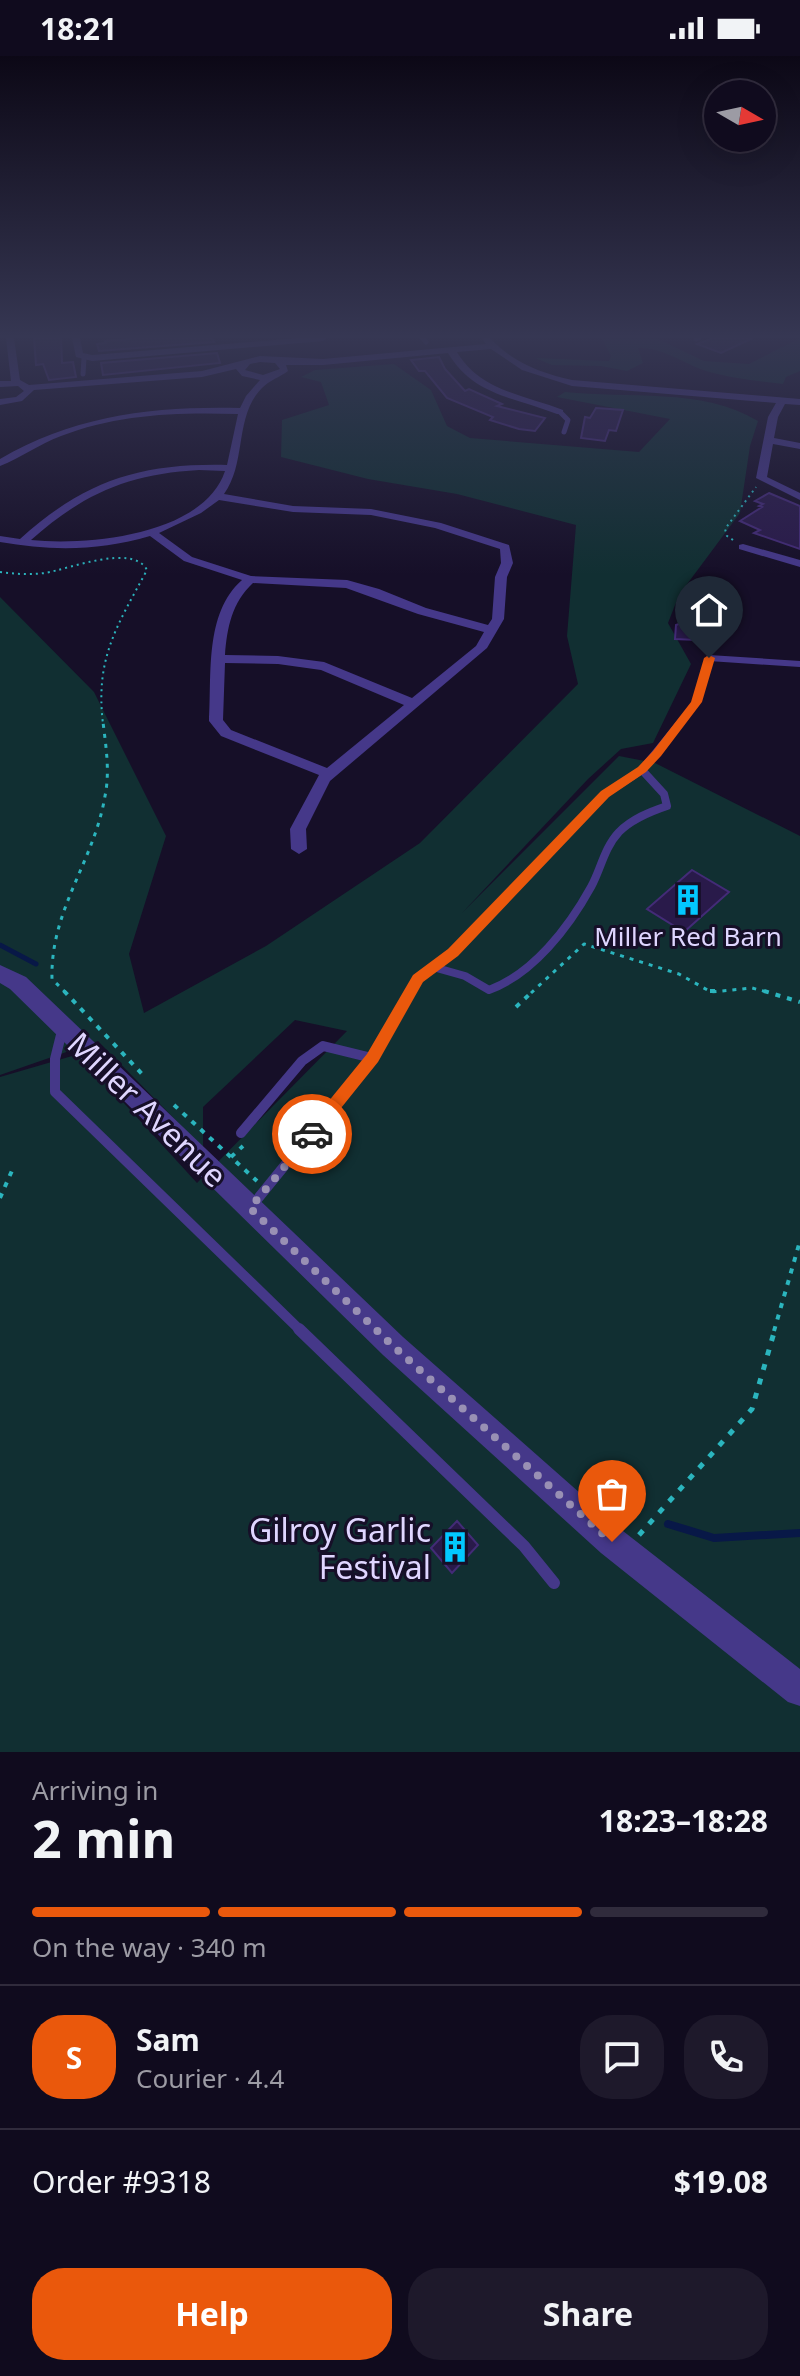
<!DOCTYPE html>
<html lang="en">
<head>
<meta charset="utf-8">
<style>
  :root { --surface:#100b1e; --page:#1e192b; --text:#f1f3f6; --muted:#9c9ba4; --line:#302b3c; --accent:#ea580c }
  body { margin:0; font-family:"Noto Sans",sans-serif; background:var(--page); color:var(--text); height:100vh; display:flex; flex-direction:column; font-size:30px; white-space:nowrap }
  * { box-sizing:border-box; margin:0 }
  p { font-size:26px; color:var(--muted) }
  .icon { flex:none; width:44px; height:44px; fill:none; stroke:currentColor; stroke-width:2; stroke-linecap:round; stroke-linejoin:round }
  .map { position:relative; height:1696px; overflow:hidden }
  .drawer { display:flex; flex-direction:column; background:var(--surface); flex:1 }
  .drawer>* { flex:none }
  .needle { width:52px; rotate:99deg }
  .buttons { position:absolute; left:704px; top:24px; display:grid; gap:16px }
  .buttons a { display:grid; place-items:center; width:72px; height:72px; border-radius:50%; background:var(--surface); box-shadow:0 8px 32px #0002,0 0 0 2px var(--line); font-size:40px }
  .pin { position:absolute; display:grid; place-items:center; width:68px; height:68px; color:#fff; margin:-82px -34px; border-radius:50% 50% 50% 0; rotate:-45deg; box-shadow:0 0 8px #0007 }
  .pin .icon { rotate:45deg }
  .courier { position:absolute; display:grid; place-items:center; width:80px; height:80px; margin:-40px; border:6px solid #ea580c; border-radius:50%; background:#fff; color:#222; box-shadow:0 2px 10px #0007 }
  .head em { font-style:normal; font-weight:700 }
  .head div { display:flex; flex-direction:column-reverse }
  .head { display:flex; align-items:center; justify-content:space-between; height:136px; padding:0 32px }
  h1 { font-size:52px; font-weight:700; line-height:60px }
  .bar { display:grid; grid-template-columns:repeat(4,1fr); gap:12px 8px; align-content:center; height:96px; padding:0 32px }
  .bar i { height:10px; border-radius:6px; background:var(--line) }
  .bar .on { background:var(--accent) }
  .bar p { grid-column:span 4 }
  .line { display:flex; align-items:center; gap:20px; padding:0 32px; border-top:2px solid var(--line) }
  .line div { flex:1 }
  .round { display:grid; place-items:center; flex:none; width:84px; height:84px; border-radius:32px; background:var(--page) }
  .action { display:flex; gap:16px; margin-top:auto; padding:16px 32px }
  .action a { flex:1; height:92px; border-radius:32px; background:var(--accent); color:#fff; font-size:32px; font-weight:700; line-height:92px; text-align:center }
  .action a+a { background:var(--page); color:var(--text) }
  .status { display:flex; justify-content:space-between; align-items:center; height:56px; padding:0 40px; background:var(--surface); direction:ltr }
  .status svg { height:22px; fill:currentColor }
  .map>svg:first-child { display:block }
  .green { fill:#112f32 }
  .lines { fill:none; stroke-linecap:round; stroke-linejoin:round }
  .stream-far1 { stroke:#081847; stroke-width:5 }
  .stream { stroke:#081847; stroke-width:8 }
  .building { fill:#291a4a; stroke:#432b77; stroke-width:2 }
  .path-far3 { stroke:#2bb5be; stroke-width:2; stroke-dasharray:2 4; stroke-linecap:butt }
  .path-far2 { stroke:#2bb5be; stroke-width:3; stroke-dasharray:4 6; stroke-linecap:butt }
  .path-far1 { stroke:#2bb5be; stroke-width:4; stroke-dasharray:5 7; stroke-linecap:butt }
  .path { stroke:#2bb5be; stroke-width:5; stroke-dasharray:6 9; stroke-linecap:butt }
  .service-far4 { stroke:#453889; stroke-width:5 }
  .service-far3 { stroke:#453889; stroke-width:6 }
  .service-far2 { stroke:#453889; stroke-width:8 }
  .service-far1 { stroke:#453889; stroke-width:10 }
  .service { stroke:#453889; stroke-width:12 }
  .minor { fill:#453889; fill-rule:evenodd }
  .tertiary { fill:#453889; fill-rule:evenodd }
  .route { fill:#ea580c }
  .done { stroke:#9990b4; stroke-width:8; stroke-dasharray:0 14.4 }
  .labels { text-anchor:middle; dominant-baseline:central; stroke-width:6; stroke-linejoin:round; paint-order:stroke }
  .poi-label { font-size:26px; fill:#dfd6ff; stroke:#160f28 }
  .near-street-label { font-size:32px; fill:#dfd6ff; stroke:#160f28 }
  .near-poi-label { font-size:32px; fill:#dfd6ff; stroke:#160f28; text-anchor:end }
</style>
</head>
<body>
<div class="status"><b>18:21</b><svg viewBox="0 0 49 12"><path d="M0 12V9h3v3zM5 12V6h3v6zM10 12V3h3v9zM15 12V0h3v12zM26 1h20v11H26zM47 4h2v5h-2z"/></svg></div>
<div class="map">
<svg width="800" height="1696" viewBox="0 0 800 1696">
  <rect width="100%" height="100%" fill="#160f28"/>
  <!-- green -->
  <g class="green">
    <path d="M602,282H656L704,305L749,308L800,282V315L786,321L783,328C757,325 728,322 703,314C682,306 661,291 638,292L643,307L627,315L601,310L552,309L535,302L609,305L611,300Z"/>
    <path d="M394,308L431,334L447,370L470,382L639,396L670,363L557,341L565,336C627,343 702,331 758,365L750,390L740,457L679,539L668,567L691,608L653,687L621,693L588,723L462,857L619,700L655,707L800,780V1696H0V1021L79,998L197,1127L347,975L295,964L203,1051V1092L98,985L0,1019V541L94,636L166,780L129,898L144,957L266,890L420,787L578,628L567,580L576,469L457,438L368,423L281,401L282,364L329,349L321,326L301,321L315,314Z"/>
  </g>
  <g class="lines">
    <!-- stream-far1 -->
    <path class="stream-far1" d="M0,889L36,908"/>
    <!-- stream -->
    <path class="stream" d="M668,1468L714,1482L800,1477"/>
  </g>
  <!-- building -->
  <g class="building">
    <path d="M34,282H61L62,307L73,306L76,321L49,324L43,308L36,309Z"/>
    <path d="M143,282H212L214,286L99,295L97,288L106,287L105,285Z"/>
    <path d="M713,282H753L721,297L697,288Z"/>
    <path d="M217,297L220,307L103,319L101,307Z"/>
    <path d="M439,301L445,313L465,335L469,333L502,348L497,350L545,362L535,375L519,373L490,364L493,361L447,342L425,315H419L411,304Z"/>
    <path d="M596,352L623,354L616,375L609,374L605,385L581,382L585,361L590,362Z"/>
    <path d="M769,437L800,450V493L754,477L760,474L740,465L762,451L759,450L763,448L755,445Z"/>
    <path d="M684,566L697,570V584L675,583L676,569Z"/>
    <path d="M692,814L729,836L684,876L647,853Z"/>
    <path d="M457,1465L478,1489L452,1517L431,1492Z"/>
  </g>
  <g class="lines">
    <!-- path-far3 -->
    <g class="path-far3">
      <path d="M733,484L727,480L725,473L756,431"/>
      <path d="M0,516C15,518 29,519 45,517C69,513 133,487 147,514C117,570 95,602 103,668"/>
    </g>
    <!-- path-far2 -->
    <g class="path-far2">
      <path d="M66,937L52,923C50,854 94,806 105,740C110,716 106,691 103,666"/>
      <path d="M531,937L584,888L679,918L711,936L752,932L771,937"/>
    </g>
    <!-- path-far1 -->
    <g class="path-far1">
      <path d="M64,935L143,1019"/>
      <path d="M710,935H716"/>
      <path d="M764,935L800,946"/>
      <path d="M516,951L533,935"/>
      <path d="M174,1049L257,1125"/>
      <path d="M231,1101L243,1090"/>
      <path d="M0,1142L14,1110"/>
      <path d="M774,1275L800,1185"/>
    </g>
    <!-- path -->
    <path class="path" d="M639,1479L752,1353L775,1273"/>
    <!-- service-far4 -->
    <g class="service-far4">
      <path d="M423,282L426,286"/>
      <path d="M696,283L699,282"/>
      <path d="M83,318L84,302"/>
      <path d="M560,356L568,364L564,376"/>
    </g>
    <!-- service-far3 -->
    <path class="service-far3" d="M680,668L697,646L709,602L800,608"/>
    <!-- service-far2 -->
    <g class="service-far2">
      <path d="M433,911L465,920L489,934C533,918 569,871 591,831C601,813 604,792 619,776C632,763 649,756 667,750L664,738L642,714"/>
      <path d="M410,937L418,923L453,896L605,738L642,714L681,666"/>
    </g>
    <!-- service-far1 -->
    <g class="service-far1">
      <path d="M63,971L55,1003V1036L301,1275"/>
      <path d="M241,1077L302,1005L323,990L372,1002"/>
      <path d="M251,1151L372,1002L411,935"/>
    </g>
    <!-- service -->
    <path class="service" d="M299,1273L524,1490L554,1527"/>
    <!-- minor -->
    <g class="minor">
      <path d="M6,282H14L20,324L29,329L202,315L260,300L323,303L486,288L482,282H490C512,306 541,317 572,324L800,343V349L785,348L778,361L774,382L800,387V393L773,388L767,421L800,437V444L756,422L768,361L776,347L572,330L522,314L491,293L457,296C480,335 524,339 563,354V358H557C514,341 474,340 448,297L323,309H286L288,315C280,321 270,324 262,332C234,360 247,407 224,438L293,450L371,453L441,467L509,489L513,507L507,521L504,563L487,592L330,725L306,773L307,793L299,798L291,793L290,773L319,719L221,680L209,665C212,620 204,557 242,524L184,505L150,480C99,495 51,495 0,486V480L20,483C84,425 140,407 227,409L238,358C178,356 117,358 61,380C39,388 21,402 0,410V403C75,359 155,350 240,352L246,340L260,324L242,320L236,313L202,321L34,334L22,345L0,349V343L16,341L24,335L18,330L0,331V325H11ZM260,306L275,307L280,313L263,319L245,314L250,308ZM199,414L225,415C204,479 88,490 31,484C84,437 129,418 199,414ZM219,444L293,456L371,459L435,472L500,493L501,507L495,521L492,563L488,569L426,552L379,533L347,524L251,520L192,501L159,477L201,457ZM253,527L346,532L418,558L484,576L476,590L412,642L324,606L278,600L225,599C227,572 232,546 253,527ZM225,607L278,608L321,614L404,649L327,712L231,674L223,664Z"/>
      <path d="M72,282H80L83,297L92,299L298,282H327L323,285L92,305L76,301Z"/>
      <path d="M743,488L800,504V511L739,493V489Z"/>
    </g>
    <!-- tertiary -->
    <path class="tertiary" d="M0,909L26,921L403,1281L623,1475L800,1613V1650L788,1646L601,1497L383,1299L10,933L0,927Z"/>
  </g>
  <!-- sky -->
  <linearGradient id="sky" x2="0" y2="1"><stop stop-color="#0c0816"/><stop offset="0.54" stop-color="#363753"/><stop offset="1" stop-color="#363753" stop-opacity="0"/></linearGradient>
  <rect width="800" height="519" fill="url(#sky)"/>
  <!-- route -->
  <path class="route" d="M709,599L715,602L702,646L661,700L646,716L609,741L458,900L423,926L378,1006L317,1082H306V1073L367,998L413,919L448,893L601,735L638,711L653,695L691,646L704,602Z"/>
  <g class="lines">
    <!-- done -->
    <path class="done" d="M312,1078L250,1152L393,1290L612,1486"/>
  </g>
  <!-- icons -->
  <defs>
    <symbol id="building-bare" viewBox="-9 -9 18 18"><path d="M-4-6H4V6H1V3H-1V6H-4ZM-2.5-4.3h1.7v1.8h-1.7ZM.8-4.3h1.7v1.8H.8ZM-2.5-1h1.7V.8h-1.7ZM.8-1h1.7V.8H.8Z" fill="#02c8ff" stroke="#160f28" stroke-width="2.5" paint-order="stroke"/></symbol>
  </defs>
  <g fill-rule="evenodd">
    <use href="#building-bare" x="666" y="822" width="44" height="44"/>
    <use href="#building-bare" x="433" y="1469" width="44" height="44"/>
  </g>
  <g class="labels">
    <!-- poi labels -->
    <g class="poi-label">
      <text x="688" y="880">Miller Red Barn</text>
    </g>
    <!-- near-street labels -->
    <g class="near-street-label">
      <text transform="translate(148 1053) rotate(44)">Miller Avenue</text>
    </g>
    <!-- near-poi labels -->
    <g class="near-poi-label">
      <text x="431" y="1473">Gilroy Garlic<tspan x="431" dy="37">Festival</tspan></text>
    </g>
  </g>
</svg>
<div class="buttons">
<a><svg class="needle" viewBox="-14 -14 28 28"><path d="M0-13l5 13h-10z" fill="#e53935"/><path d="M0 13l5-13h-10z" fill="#9c9ba4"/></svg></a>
</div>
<div class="pin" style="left:612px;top:1486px;background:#ea580c"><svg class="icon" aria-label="bag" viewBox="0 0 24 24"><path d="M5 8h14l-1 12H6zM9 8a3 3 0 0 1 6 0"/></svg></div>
<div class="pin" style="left:709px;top:602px;background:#1f2937"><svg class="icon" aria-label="home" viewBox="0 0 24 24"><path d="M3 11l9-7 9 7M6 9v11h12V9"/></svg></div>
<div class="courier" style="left:312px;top:1078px"><svg class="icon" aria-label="car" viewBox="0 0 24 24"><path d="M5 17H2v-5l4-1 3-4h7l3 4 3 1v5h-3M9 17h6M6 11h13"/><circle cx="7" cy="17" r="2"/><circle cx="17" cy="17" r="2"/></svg></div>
</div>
<section class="drawer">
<div class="head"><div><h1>2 min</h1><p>Arriving in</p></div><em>18:23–18:28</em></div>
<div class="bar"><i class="on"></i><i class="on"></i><i class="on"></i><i></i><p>On the way · 340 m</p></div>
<div class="line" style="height:144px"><b class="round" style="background:var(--accent);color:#fff">S</b><div><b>Sam</b><p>Courier · 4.4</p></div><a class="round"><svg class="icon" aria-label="chat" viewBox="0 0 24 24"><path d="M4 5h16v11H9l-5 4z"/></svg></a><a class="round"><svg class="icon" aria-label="phone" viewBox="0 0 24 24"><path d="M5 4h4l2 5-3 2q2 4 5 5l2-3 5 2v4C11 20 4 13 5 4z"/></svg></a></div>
<div class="line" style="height:104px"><div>Order #9318</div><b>$19.08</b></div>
<div class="action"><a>Help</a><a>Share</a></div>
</section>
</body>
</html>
